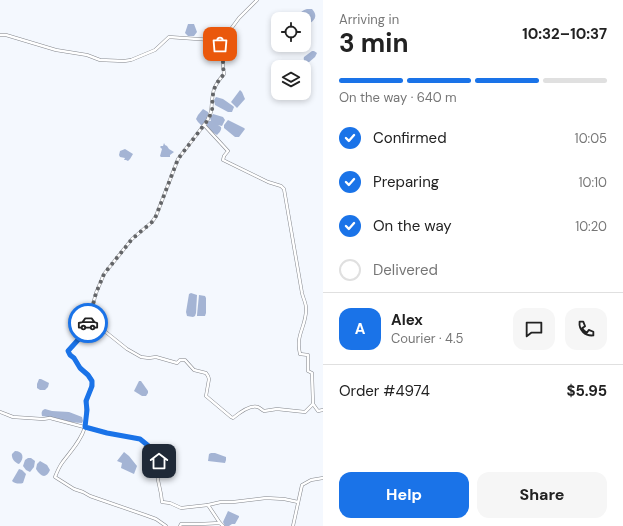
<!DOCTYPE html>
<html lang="en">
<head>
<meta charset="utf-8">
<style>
  :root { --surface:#fff; --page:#f6f6f6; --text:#222; --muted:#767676; --line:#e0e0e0; --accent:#1a73e8 }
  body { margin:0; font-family:"DM Sans",sans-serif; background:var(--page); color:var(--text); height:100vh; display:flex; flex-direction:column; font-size:15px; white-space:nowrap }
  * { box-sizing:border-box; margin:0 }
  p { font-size:13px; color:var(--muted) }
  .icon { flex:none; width:22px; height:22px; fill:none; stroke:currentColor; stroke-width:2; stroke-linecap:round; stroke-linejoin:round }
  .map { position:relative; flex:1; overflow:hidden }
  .sheet { display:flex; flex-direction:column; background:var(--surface); width:300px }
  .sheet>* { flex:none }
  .buttons { position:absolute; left:271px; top:12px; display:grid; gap:8px }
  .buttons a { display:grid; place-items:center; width:40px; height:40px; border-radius:8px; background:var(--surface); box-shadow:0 2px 6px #0003; font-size:20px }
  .pin { position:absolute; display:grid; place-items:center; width:34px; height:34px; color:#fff; margin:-17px; border-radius:8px; box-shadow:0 2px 6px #0006 }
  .courier { position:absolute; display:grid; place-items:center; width:40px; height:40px; margin:-20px; border:3px solid #1a73e8; border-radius:50%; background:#fff; color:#222; box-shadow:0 1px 5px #0007 }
  .summary em { font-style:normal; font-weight:700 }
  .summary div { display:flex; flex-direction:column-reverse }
  .summary { display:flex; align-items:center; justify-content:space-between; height:68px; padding:0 16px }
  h1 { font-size:26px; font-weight:700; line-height:30px }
  .bar { display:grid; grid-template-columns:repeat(4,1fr); gap:6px 4px; align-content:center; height:48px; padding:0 16px }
  .bar i { height:5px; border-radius:3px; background:var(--line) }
  .bar .on { background:var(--accent) }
  .bar p { grid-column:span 4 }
  .line { display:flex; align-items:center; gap:10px; padding:0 16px; border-top:1px solid var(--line) }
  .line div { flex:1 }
  .round { display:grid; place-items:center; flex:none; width:42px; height:42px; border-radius:12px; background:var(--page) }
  ol { padding:0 16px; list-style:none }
  li { display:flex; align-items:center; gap:12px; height:44px }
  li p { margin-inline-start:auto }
  li .icon { padding:4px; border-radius:50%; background:var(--accent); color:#fff; stroke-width:4 }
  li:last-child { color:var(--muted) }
  li i { width:22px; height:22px; border:2px solid var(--line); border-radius:50% }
  .primary-button { display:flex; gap:8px; margin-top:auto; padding:8px 16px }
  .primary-button a { flex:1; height:46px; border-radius:12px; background:var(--accent); color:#fff; font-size:16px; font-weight:700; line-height:46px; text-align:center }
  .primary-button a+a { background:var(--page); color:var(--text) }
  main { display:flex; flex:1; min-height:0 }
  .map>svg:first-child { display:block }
  .water { fill:#a4b4d4 }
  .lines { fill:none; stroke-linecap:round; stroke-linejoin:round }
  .minor-casing { stroke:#84878d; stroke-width:3.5 }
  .minor { stroke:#fff; stroke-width:2.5 }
  .done { stroke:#636568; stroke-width:4; stroke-dasharray:0 7.2 }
  .route { stroke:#1a73e8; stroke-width:5 }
</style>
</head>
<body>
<main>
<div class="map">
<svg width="323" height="526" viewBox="0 0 323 526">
  <rect width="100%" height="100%" fill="#f4f8fe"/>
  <!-- water -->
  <g class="water">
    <path d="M307,9H312C319,17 314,21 306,26L304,25V19H298C297,14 303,10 307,9Z"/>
    <path d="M188,24H194L197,32L194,36H188L185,33Z"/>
    <path d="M312,51H314L317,53L315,57L308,63C305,63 303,60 304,57Z"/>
    <path d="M240,90L242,92L245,99L237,108L231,102Z"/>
    <path d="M216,97L223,99L233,106L234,107L232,112H228L215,105L214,100Z"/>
    <path d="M203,109L208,112C209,117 206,121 203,125H201L198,122L196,119L198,115Z"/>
    <path d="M213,114L223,117L225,120L222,126L218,125L221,127C222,130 219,133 217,135L212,132L207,126V123L209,121H211L210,118Z"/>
    <path d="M228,120L244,128L245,129L239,137H235L224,128V125Z"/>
    <path d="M164,143L165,145L167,146L169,149L174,152L170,155V157H161L160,156L162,149L160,147L161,146H163Z"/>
    <path d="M125,149L133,154L130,159L128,161L126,160H124L125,158L120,157L119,155L120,151Z"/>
    <path d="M191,293L197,295L196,313L195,316L193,317L187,316L186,312L189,294Z"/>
    <path d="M199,295L205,296L206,298V313L205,316H197V315Z"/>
    <path d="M39,379H41L49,383L48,387L45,390H40L37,388V384Z"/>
    <path d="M139,381H141L148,391V393L146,396H142L134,391Z"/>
    <path d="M45,409L52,411L69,412L82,417L83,421L82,423C72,423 64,420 55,418C51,417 46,417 42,416C41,412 42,410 45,409Z"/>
    <path d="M15,451C23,451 25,458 19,464C15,463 11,458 12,454Z"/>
    <path d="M124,452L129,456L137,466L134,474L121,468L122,463L117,461Z"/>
    <path d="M211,453H215L226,457V460L225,463L208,461L209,454Z"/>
    <path d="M28,458H31L35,461L34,467L30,472L26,470L23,466L25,460Z"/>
    <path d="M40,461L47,465L50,470C46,479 41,477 36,469L37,464Z"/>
    <path d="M19,469L22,470L26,474L23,483C20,484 15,484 12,481Z"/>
    <path d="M228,511L239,516V517L235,524H232L229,526H225L223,522Z"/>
  </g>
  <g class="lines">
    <defs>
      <g id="minor">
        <path d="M0,35H6L56,50L87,55L100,60L124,61L131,60L155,50L169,37L212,40L219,42L222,41L239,18L257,0"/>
        <path d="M204,125L228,151L224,156L223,160L268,182L281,186L284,189L302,293C303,298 306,303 306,308C307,326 295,334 300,354L308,355V371L312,373L313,404L318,411L323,410"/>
        <path d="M88,323L92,328L97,325L127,349L141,357L149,358L156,357L177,363L180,360H185L194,370L206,373L208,376L209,379L206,396L231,417L233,418C239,413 250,404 258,407C260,408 262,410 264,411L277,409L305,412L313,404"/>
        <path d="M0,412L13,417L43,419L50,418L107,433L140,439L156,452L159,461L158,468V480L161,494L162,502L170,503L181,508L208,505L220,523"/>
        <path d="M208,505L221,502H233L266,498L284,499L298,502"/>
        <path d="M166,526L156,519L145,515L113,504L90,496L83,492L74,489L55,477C57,472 59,467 62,463C70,452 81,441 85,427C87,418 85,409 87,400C88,393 94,386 91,379C89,374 84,372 81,368C78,366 77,361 74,358C72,356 70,354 68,351L86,331L96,293L104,274L132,239L152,222L156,216L178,159L207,121L211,112C213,93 211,89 224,74L223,66V55L220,44L222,41"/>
        <path d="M180,526L181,524H200L220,523L223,526"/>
        <path d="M293,526L302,485L311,480L323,478"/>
      </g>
    </defs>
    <!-- minor casing -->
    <use href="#minor" class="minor-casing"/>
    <!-- minor -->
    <use href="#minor" class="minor"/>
  </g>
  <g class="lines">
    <!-- done -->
    <path class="done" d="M88,323L96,293L104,274L132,239L152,222L156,216L178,159L207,121L212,112C213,93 211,89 224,74L223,66V58L220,44"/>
    <!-- route -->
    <path class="route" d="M88,323L86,331L68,351L70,355L74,358L80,368L88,375L92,381V386L86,401L87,410L85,427L107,433L140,439L156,452L159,461"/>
  </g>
</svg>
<div class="buttons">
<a><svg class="icon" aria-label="locate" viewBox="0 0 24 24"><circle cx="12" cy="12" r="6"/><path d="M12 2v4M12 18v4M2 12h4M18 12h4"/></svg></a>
<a><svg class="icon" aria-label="layers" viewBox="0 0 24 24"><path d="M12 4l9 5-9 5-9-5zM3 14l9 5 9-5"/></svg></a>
</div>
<div class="pin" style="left:220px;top:44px;background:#ea580c"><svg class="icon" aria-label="bag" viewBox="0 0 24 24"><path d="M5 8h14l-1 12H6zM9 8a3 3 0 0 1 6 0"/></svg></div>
<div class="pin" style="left:159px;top:461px;background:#1f2937"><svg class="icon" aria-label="home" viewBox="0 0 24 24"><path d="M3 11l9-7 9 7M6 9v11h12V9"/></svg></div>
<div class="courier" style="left:88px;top:323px"><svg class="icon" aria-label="car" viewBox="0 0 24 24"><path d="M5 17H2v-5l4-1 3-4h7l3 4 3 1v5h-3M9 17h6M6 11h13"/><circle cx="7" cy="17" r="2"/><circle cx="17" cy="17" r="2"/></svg></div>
</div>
<section class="sheet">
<div class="summary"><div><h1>3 min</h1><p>Arriving in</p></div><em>10:32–10:37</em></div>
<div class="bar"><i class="on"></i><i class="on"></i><i class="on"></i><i></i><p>On the way · 640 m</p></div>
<ol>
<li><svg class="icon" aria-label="check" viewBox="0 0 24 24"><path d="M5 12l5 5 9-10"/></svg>Confirmed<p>10:05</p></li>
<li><svg class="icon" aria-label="check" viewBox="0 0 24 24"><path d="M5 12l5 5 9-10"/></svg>Preparing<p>10:10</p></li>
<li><svg class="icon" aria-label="check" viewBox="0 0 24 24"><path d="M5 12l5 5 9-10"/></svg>On the way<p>10:20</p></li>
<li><i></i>Delivered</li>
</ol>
<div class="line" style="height:72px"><b class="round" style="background:var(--accent);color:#fff">A</b><div><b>Alex</b><p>Courier · 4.5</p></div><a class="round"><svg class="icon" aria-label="chat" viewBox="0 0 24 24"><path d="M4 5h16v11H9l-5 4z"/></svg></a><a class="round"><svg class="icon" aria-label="phone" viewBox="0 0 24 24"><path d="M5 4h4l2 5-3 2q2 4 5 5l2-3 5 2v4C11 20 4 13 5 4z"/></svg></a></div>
<div class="line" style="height:52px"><div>Order #4974</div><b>$5.95</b></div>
<div class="primary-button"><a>Help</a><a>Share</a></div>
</section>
</main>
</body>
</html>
